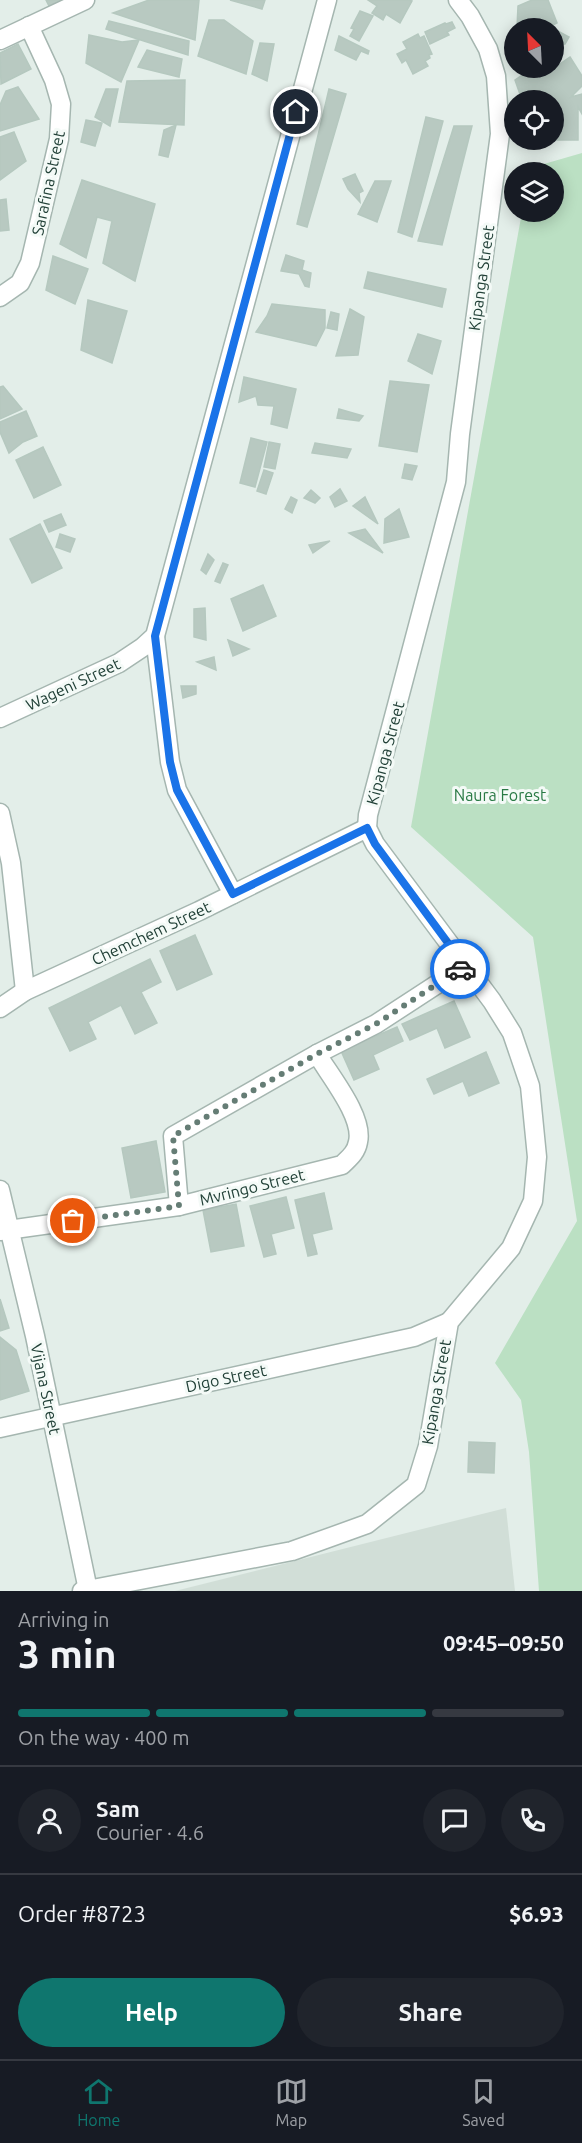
<!DOCTYPE html>
<html lang="en">
<head>
<meta charset="utf-8">
<style>
  :root { --surface:#171b24; --page:#20242c; --text:#f1f3f6; --muted:#9ea1a6; --line:#363941; --accent:#0f766e }
  body { margin:0; font-family:Ubuntu,sans-serif; background:var(--page); color:var(--text); height:100vh; display:flex; flex-direction:column; font-size:22px; white-space:nowrap }
  * { box-sizing:border-box; margin:0 }
  p { font-size:20px; color:var(--muted) }
  .icon { flex:none; width:33px; height:33px; fill:none; stroke:currentColor; stroke-width:2; stroke-linecap:round; stroke-linejoin:round }
  .map { position:relative; height:1591px; overflow:hidden }
  .sheet { display:flex; flex-direction:column; background:var(--surface); flex:1 }
  .sheet>* { flex:none }
  .needle { width:39px; rotate:336deg }
  .controls { position:absolute; left:504px; top:18px; display:grid; gap:12px }
  .controls a { display:grid; place-items:center; width:60px; height:60px; border-radius:50%; background:var(--surface); box-shadow:0 3px 15px #0003; font-size:30px }
  .pin { position:absolute; display:grid; place-items:center; width:51px; height:51px; color:#fff; margin:-26px; border:3px solid #fff; border-radius:50%; box-shadow:0 2px 6px #0007 }
  .courier { position:absolute; display:grid; place-items:center; width:60px; height:60px; margin:-30px; border:4px solid #1a73e8; border-radius:50%; background:#fff; color:#222; box-shadow:0 2px 8px #0007 }
  .head em { font-style:normal; font-weight:700 }
  .head div { display:flex; flex-direction:column-reverse }
  .head { display:flex; align-items:center; justify-content:space-between; height:102px; padding:0 18px }
  h1 { font-size:39px; font-weight:700; line-height:45px }
  .bar { display:grid; grid-template-columns:repeat(4,1fr); gap:9px 6px; align-content:center; height:72px; padding:0 18px }
  .bar i { height:8px; border-radius:4px; background:var(--line) }
  .bar .current { background:var(--accent) }
  .bar p { grid-column:span 4 }
  .line { display:flex; align-items:center; gap:15px; padding:0 18px; border-top:2px solid var(--line) }
  .line div { flex:1 }
  .round { display:grid; place-items:center; flex:none; width:63px; height:63px; border-radius:32px; background:var(--page) }
  .action { display:flex; gap:12px; margin-top:auto; padding:12px 18px }
  .action a { flex:1; height:69px; border-radius:36px; background:var(--accent); color:#fff; font-size:24px; font-weight:700; line-height:69px; text-align:center }
  .action a+a { background:var(--page); color:var(--text) }
  .dock { display:flex; justify-content:space-around; align-items:center; height:84px; border-top:2px solid var(--line); background:var(--surface); font-size:16px; color:var(--muted) }
  .dock a { display:grid; justify-items:center; gap:3px }
  .dock .current { color:var(--accent) }
  .map>svg:first-child { display:block }
  .built { fill:#d1ded7 }
  .green { fill:#bbe0c3 }
  .building { fill:#b8c9c1; stroke:#b5c8bf; stroke-width:1.5 }
  .lines { fill:none; stroke-linecap:round; stroke-linejoin:round }
  .minor-casing { stroke:#a5b6b0; stroke-width:21 }
  .minor { stroke:#fff; stroke-width:18 }
  .done { stroke:#657d75; stroke-width:6; stroke-dasharray:0 10.8 }
  .route { stroke:#1a73e8; stroke-width:8 }
  .labels { text-anchor:middle; dominant-baseline:central; stroke-width:6; stroke-linejoin:round; paint-order:stroke }
  .street-label { font-size:16px; fill:#214037; stroke:#f4faf7 }
  .park-label { font-size:16px; fill:#297a45; stroke:#f4faf7 }
</style>
</head>
<body>
<div class="map">
<svg width="582" height="1591" viewBox="0 0 582 1591">
  <rect width="100%" height="100%" fill="#e3eee9"/>
  <!-- built -->
  <path class="built" d="M506,1508L515,1591H175Z"/>
  <!-- green -->
  <path class="green" d="M582,153V1591H539L529,1452L521,1400L495,1363L577,1221L533,937L411,827L522,212H554V172H529L530,168Z"/>
  <!-- building -->
  <g class="building">
    <path d="M46,0H65L50,8Z"/>
    <path d="M149,0H199L195,40L113,13Z"/>
    <path d="M230,0H265L262,9Z"/>
    <path d="M368,0H409L412,1L400,23L386,14L383,20L372,13L377,6Z"/>
    <path d="M532,0H548L557,23L549,27L553,28H517L518,6Z"/>
    <path d="M360,11L373,16L359,41L350,36L354,29L351,28Z"/>
    <path d="M209,20H224L253,41L246,74L198,56Z"/>
    <path d="M109,21L189,41L188,55L106,29Z"/>
    <path d="M452,22L455,28L447,32L449,35L430,44L425,32L445,23L446,24Z"/>
    <path d="M554,29L569,37L565,44L554,45Z"/>
    <path d="M418,34L420,38L424,36L432,54L429,55L430,58L425,61L428,66L413,74L406,60L402,63L397,54L407,49L403,42Z"/>
    <path d="M89,35L122,42L139,40L121,82L86,63Z"/>
    <path d="M339,36L369,51L368,54L361,51L356,60L335,50Z"/>
    <path d="M260,43L274,44L267,81L252,74Z"/>
    <path d="M18,44L31,69L1,84L0,53Z"/>
    <path d="M147,50L182,59L179,77L138,67Z"/>
    <path d="M570,57L582,76V86L571,97L582,94V114L578,107V140H533H554V100H522L515,80L531,69L538,79Z"/>
    <path d="M185,80L184,125L119,122L127,81Z"/>
    <path d="M18,87L39,119L0,131V105L6,91Z"/>
    <path d="M106,89H118L110,126L95,117Z"/>
    <path d="M329,89L346,94L307,227L297,224Z"/>
    <path d="M426,117L443,121L412,237L398,232Z"/>
    <path d="M86,120L102,123L95,146L81,142Z"/>
    <path d="M176,125L168,157L159,155L164,130Z"/>
    <path d="M454,126H472L442,245L418,241Z"/>
    <path d="M14,132L26,161L0,180V137Z"/>
    <path d="M355,174L363,191L359,193L360,202L348,189L343,179Z"/>
    <path d="M82,180L155,204L135,281L103,263L112,221L97,217L86,258L60,244Z"/>
    <path d="M375,181H391L377,222L358,214Z"/>
    <path d="M6,199L9,230L0,231V200Z"/>
    <path d="M286,255L304,261L302,270L311,273L309,287L305,286L299,274L281,271Z"/>
    <path d="M53,256L88,269L75,304L46,290Z"/>
    <path d="M368,272L446,289L442,307L364,288Z"/>
    <path d="M88,300L127,311L112,363L81,350Z"/>
    <path d="M272,304L325,310V328L316,346L256,332L267,316Z"/>
    <path d="M350,309L364,317L358,355L336,356Z"/>
    <path d="M331,312L339,314L337,330L327,328Z"/>
    <path d="M418,334L441,341L432,374L408,361Z"/>
    <path d="M244,377L296,389L287,428L271,424L274,406L258,405L256,396L239,402Z"/>
    <path d="M390,381L429,385L417,452L379,446Z"/>
    <path d="M3,386L22,409L0,419V387Z"/>
    <path d="M339,409L363,416L359,421L337,418Z"/>
    <path d="M26,411L37,436L23,442L9,453L0,432V422Z"/>
    <path d="M251,438L267,442L255,487L240,483Z"/>
    <path d="M269,442L280,444L275,469L264,467Z"/>
    <path d="M315,443L351,449L347,458L312,453Z"/>
    <path d="M43,447L61,485L34,498L16,460Z"/>
    <path d="M405,464L417,466L412,480L402,478Z"/>
    <path d="M264,470L273,473L266,494L257,491Z"/>
    <path d="M340,489L347,501L335,507L330,497Z"/>
    <path d="M311,490L320,498L315,503L304,498Z"/>
    <path d="M291,497L297,500L292,513L285,509Z"/>
    <path d="M365,497L378,524L353,506Z"/>
    <path d="M399,509L409,537L384,543L385,519Z"/>
    <path d="M61,514L66,525L49,532L44,521Z"/>
    <path d="M40,524L62,568L32,583L10,539Z"/>
    <path d="M365,529L383,553L349,533Z"/>
    <path d="M60,534L75,539L70,552L56,547Z"/>
    <path d="M330,541L313,553L309,545Z"/>
    <path d="M208,554L214,560L206,574L201,570Z"/>
    <path d="M223,563L228,565L220,583L215,581Z"/>
    <path d="M263,585L276,616L243,631L231,599Z"/>
    <path d="M205,608L206,640L194,637V609Z"/>
    <path d="M228,640L249,649L233,656Z"/>
    <path d="M214,657L216,670L197,662Z"/>
    <path d="M181,686H196V694L183,698Z"/>
    <path d="M195,935L212,974L177,990L160,951Z"/>
    <path d="M150,959L161,982L141,992L157,1023L135,1034L121,1005L88,1022L96,1039L70,1051L49,1008Z"/>
    <path d="M454,1001L470,1037L445,1048L437,1028L410,1040L402,1024Z"/>
    <path d="M397,1027L403,1041L373,1055L379,1069L354,1080L341,1051Z"/>
    <path d="M486,1052L499,1083L469,1096L463,1081L434,1094L427,1079Z"/>
    <path d="M156,1141L165,1192L131,1198L122,1148Z"/>
    <path d="M324,1193L332,1229L312,1234L317,1254L308,1256L295,1200Z"/>
    <path d="M286,1197L294,1228L271,1234L276,1254L264,1257L250,1206Z"/>
    <path d="M236,1204L244,1246L211,1252L203,1210Z"/>
    <path d="M0,1299L9,1328L0,1331Z"/>
    <path d="M0,1337L16,1350L29,1391L0,1400Z"/>
    <path d="M469,1442L495,1443L494,1473L468,1472Z"/>
  </g>
  <g class="lines">
    <defs>
      <g id="minor">
        <path d="M0,40L85,0"/>
        <path d="M0,297L20,283L30,263L59,139L61,104L54,80L29,26"/>
        <path d="M155,636L170,762L177,790L233,894"/>
        <path d="M0,718L119,663L143,647L155,636L327,0"/>
        <path d="M0,813L11,863L25,991"/>
        <path d="M0,1008L25,991L199,911L367,828"/>
        <path d="M0,1190L35,1336L88,1590"/>
        <path d="M179,1206L173,1136L317,1054L376,1024L465,966"/>
        <path d="M0,1231L179,1206L342,1165C349,1158 356,1153 358,1142C364,1117 330,1076 317,1054"/>
        <path d="M0,1428L414,1337L449,1322"/>
        <path d="M82,1591L292,1551L367,1524L416,1485L428,1446L449,1322L511,1248L533,1201L537,1157L530,1086L512,1033L492,1001L375,844L367,828L368,815L456,482L460,434L500,134L496,76L488,49L470,16L458,0"/>
      </g>
    </defs>
    <!-- minor casing -->
    <use href="#minor" class="minor-casing"/>
    <!-- minor -->
    <use href="#minor" class="minor"/>
  </g>
  <g class="lines">
    <!-- done -->
    <path class="done" d="M73,1221L179,1206L173,1136L317,1054L376,1024L460,969"/>
    <!-- route -->
    <path class="route" d="M296,112L155,636L170,762L177,790L233,894L367,828L375,844L465,966L460,969"/>
  </g>
  <g class="labels">
    <!-- street labels -->
    <g class="street-label">
      <text transform="translate(48 183) rotate(-78)">Sarafina Street</text>
      <text transform="translate(481 278) rotate(-82)">Kipanga Street</text>
      <text transform="translate(73 684) rotate(-25)">Wageni Street</text>
      <text transform="translate(385 753) rotate(-75)">Kipanga Street</text>
      <text transform="translate(151 933) rotate(-25)">Chemchem Street</text>
      <text transform="translate(252 1187) rotate(-14)">Mvringo Street</text>
      <text transform="translate(226 1378) rotate(-12)">Digo Street</text>
      <text transform="translate(46 1389) rotate(78)">Vijana Street</text>
      <text transform="translate(436 1392) rotate(-80)">Kipanga Street</text>
    </g>
    <!-- park labels -->
    <g class="park-label">
      <text x="500" y="795">Naura Forest</text>
    </g>
  </g>
</svg>
<div class="controls">
<a><svg class="needle" viewBox="-14 -14 28 28"><path d="M0-13l5 13h-10z" fill="#e53935"/><path d="M0 13l5-13h-10z" fill="#9ea1a6"/></svg></a>
<a><svg class="icon" aria-label="locate" viewBox="0 0 24 24"><circle cx="12" cy="12" r="6"/><path d="M12 2v4M12 18v4M2 12h4M18 12h4"/></svg></a>
<a><svg class="icon" aria-label="layers" viewBox="0 0 24 24"><path d="M12 4l9 5-9 5-9-5zM3 14l9 5 9-5"/></svg></a>
</div>
<div class="pin" style="left:73px;top:1221px;background:#ea580c"><svg class="icon" aria-label="bag" viewBox="0 0 24 24"><path d="M5 8h14l-1 12H6zM9 8a3 3 0 0 1 6 0"/></svg></div>
<div class="pin" style="left:296px;top:112px;background:#1f2937"><svg class="icon" aria-label="home" viewBox="0 0 24 24"><path d="M3 11l9-7 9 7M6 9v11h12V9"/></svg></div>
<div class="courier" style="left:460px;top:969px"><svg class="icon" aria-label="car" viewBox="0 0 24 24"><path d="M5 17H2v-5l4-1 3-4h7l3 4 3 1v5h-3M9 17h6M6 11h13"/><circle cx="7" cy="17" r="2"/><circle cx="17" cy="17" r="2"/></svg></div>
</div>
<section class="sheet">
<div class="head"><div><h1>3 min</h1><p>Arriving in</p></div><em>09:45–09:50</em></div>
<div class="bar"><i class="current"></i><i class="current"></i><i class="current"></i><i></i><p>On the way · 400 m</p></div>
<div class="line" style="height:108px"><a class="round"><svg class="icon" aria-label="person" viewBox="0 0 24 24"><circle cx="12" cy="8" r="4"/><path d="M4 21q1-7 8-7t8 7"/></svg></a><div><b>Sam</b><p>Courier · 4.6</p></div><a class="round"><svg class="icon" aria-label="chat" viewBox="0 0 24 24"><path d="M4 5h16v11H9l-5 4z"/></svg></a><a class="round"><svg class="icon" aria-label="phone" viewBox="0 0 24 24"><path d="M5 4h4l2 5-3 2q2 4 5 5l2-3 5 2v4C11 20 4 13 5 4z"/></svg></a></div>
<div class="line" style="height:78px"><div>Order #8723</div><b>$6.93</b></div>
<div class="action"><a>Help</a><a>Share</a></div>
</section>
<nav class="dock">
<a class="current"><svg class="icon" aria-label="home" viewBox="0 0 24 24"><path d="M3 11l9-7 9 7M6 9v11h12V9"/></svg>Home</a>
<a><svg class="icon" aria-label="map" viewBox="0 0 24 24"><path d="M3 6l6-2 6 2 6-2v14l-6 2-6-2-6 2zM9 4v14M15 6v14"/></svg>Map</a>
<a><svg class="icon" aria-label="saved" viewBox="0 0 24 24"><path d="M7 4h10v16l-5-4-5 4z"/></svg>Saved</a>
</nav>
</body>
</html>
